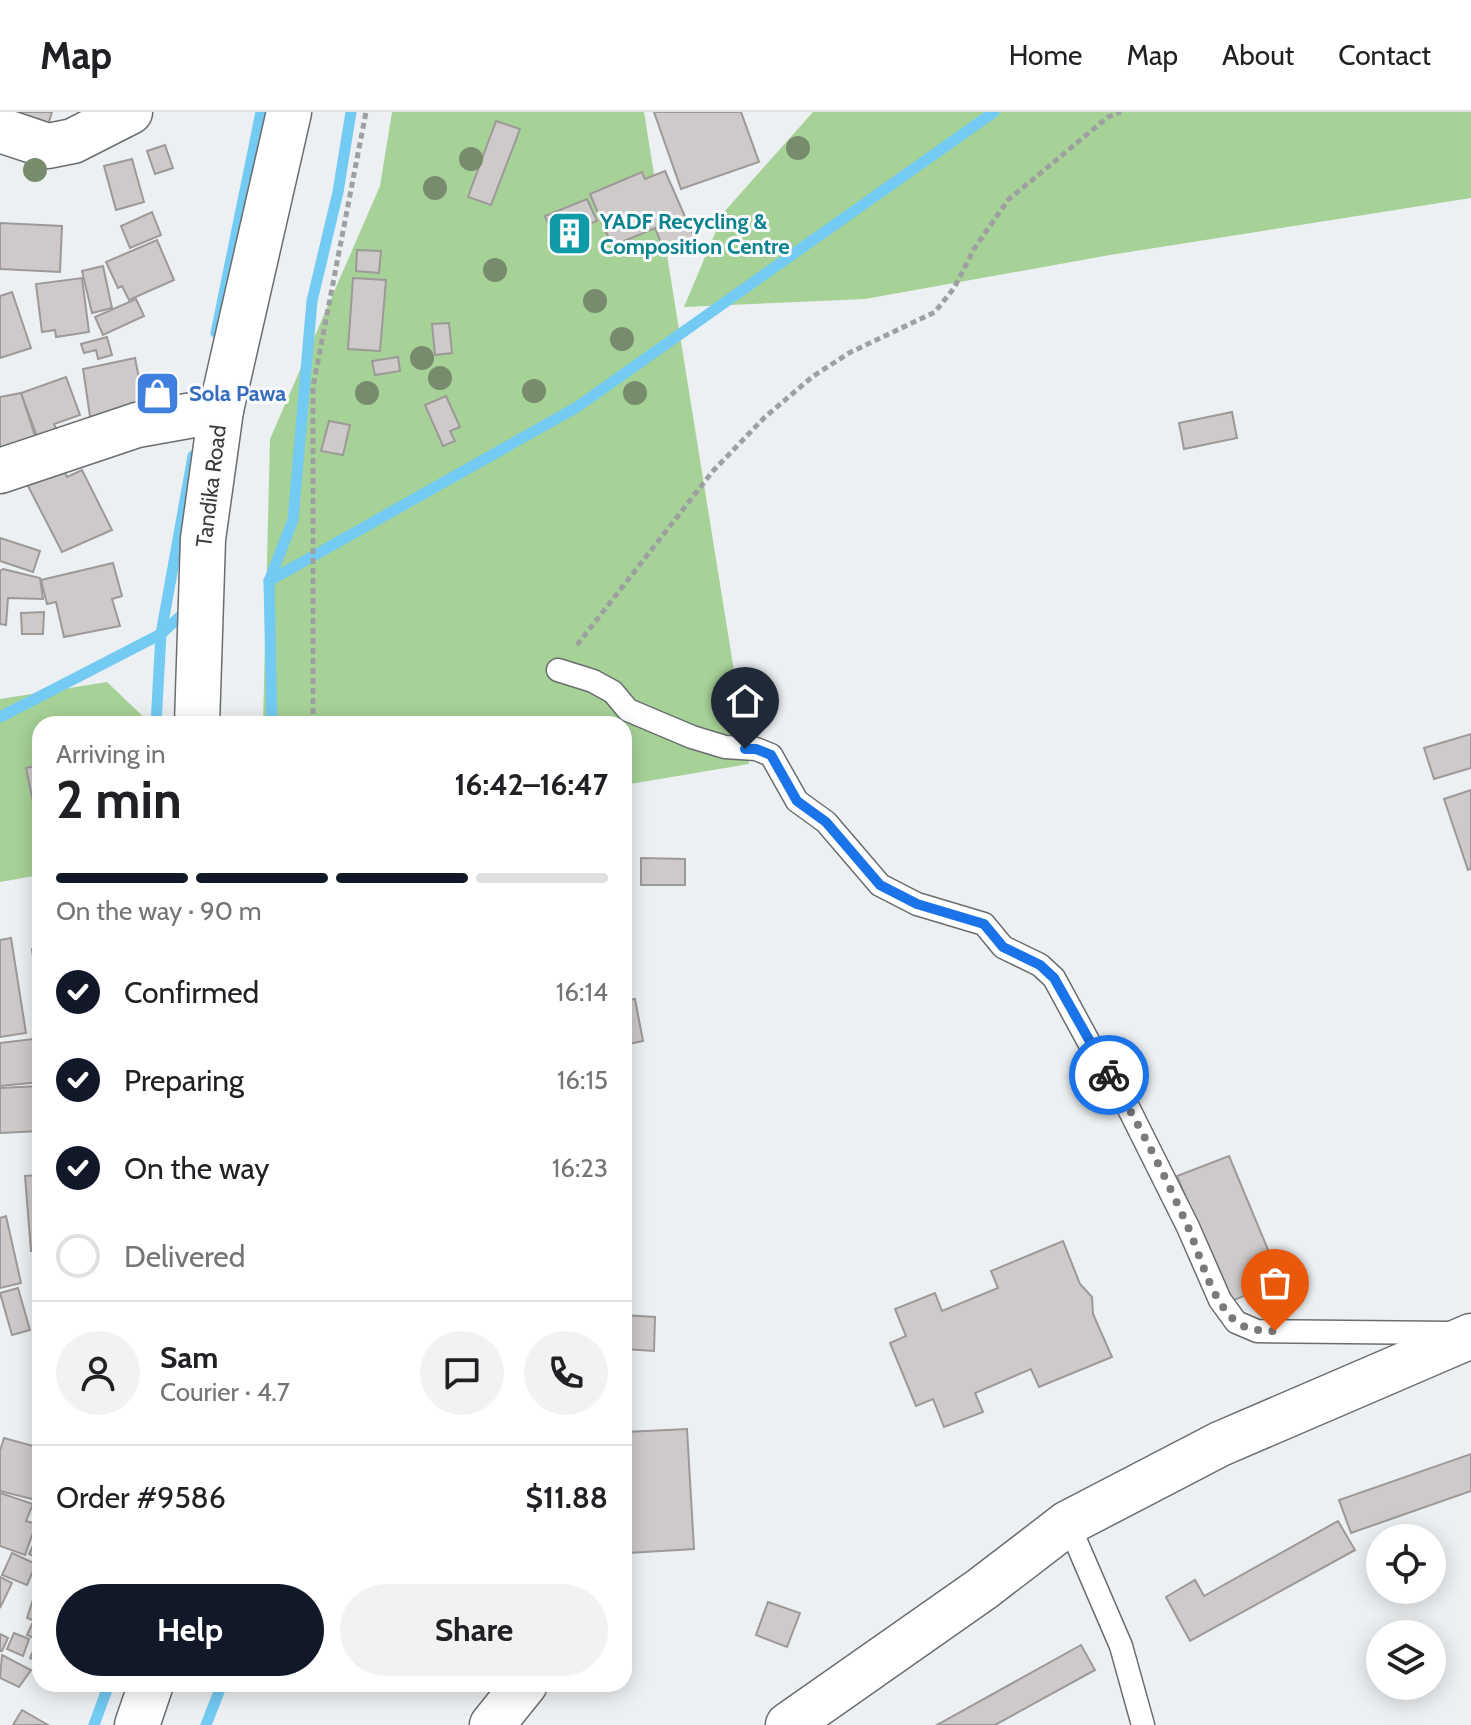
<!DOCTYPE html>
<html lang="en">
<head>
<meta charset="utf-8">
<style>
  :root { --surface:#fff; --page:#f2f2f2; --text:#202124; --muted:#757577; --line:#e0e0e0; --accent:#111827 }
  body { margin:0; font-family:Cabin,sans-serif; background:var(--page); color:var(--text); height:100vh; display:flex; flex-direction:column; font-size:30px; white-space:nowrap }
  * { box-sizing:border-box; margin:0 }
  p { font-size:26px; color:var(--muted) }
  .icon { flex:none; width:44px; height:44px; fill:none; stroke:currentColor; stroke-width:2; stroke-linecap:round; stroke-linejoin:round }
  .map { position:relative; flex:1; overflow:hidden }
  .details { position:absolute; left:32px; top:604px; width:600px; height:976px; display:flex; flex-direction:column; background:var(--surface); border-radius:24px; box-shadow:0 4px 20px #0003 }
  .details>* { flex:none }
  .tools { position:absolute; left:1366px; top:1412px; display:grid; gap:16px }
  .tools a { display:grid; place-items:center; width:80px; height:80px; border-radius:50%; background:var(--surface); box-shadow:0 4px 20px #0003; font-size:40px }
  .pin { position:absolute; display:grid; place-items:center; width:68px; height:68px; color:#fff; margin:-82px -34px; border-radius:50% 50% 50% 0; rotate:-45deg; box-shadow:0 0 8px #0007 }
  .pin .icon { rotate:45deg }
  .courier { position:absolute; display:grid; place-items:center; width:80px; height:80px; margin:-40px; border:6px solid #1a73e8; border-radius:50%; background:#fff; color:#222; box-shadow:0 2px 10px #0007 }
  .overview em { font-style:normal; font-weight:700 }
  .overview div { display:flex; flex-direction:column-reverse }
  .overview { display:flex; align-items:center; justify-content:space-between; height:136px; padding:0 24px }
  h1 { font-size:52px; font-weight:700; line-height:60px }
  .bar { display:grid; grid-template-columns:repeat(4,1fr); gap:12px 8px; align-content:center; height:96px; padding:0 24px }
  .bar i { height:10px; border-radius:6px; background:var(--line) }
  .bar .active { background:var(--accent) }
  .bar p { grid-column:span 4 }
  .line { display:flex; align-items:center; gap:20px; padding:0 24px; border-top:2px solid var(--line) }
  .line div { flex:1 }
  .round { display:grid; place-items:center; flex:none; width:84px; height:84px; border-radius:42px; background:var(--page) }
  ol { padding:0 24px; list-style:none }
  li { display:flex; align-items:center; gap:24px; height:88px }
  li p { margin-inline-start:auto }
  li .icon { padding:8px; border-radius:50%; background:var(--accent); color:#fff; stroke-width:4 }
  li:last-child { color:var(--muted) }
  li i { width:44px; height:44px; border:4px solid var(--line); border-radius:50% }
  .action { display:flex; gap:16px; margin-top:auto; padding:16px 24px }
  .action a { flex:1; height:92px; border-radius:48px; background:var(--accent); color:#fff; font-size:32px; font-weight:700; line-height:92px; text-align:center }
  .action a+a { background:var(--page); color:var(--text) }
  header { display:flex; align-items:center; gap:48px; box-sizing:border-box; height:112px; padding:0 40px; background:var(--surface); border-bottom:2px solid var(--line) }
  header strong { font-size:38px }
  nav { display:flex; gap:44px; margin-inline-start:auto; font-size:28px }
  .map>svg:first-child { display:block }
  .green { fill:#a7d297 }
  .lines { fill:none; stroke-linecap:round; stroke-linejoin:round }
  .stream { stroke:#73caf3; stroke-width:11 }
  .building { fill:#cecaca; stroke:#9c9998; stroke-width:2 }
  .service-casing { stroke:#6a6d6f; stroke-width:25 }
  .minor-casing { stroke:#6a6d6f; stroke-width:47 }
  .tertiary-casing { stroke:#6a6d6f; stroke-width:47 }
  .path { stroke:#9d9fa1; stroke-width:5; stroke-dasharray:6 4; stroke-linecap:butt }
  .service { stroke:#fff; stroke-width:22 }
  .minor { stroke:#fff; stroke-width:44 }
  .tertiary { stroke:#fff; stroke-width:44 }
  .tree { fill:#768c6d }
  .done { stroke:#797a7c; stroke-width:8; stroke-dasharray:0 14.4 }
  .route { stroke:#1a73e8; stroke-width:10 }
  .labels { text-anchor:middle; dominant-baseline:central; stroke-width:6; stroke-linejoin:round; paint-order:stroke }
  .culture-label { font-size:22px; font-weight:bold; fill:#0d838f; stroke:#fbfdff; text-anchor:start }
  .shop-label { font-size:22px; font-weight:bold; fill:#366cbe; stroke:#fbfdff; text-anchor:start }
  .street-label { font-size:22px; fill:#3a3b3c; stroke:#fbfdff }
</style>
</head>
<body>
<header>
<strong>Map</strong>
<nav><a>Home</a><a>Map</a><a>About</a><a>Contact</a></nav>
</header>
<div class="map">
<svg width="1471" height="1613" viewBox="0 0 1471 1613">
  <rect width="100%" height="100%" fill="#edf0f2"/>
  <!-- green -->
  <g class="green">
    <path d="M392,0H644L749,652L624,673V612H263L270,327L380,74Z"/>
    <path d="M813,0H1471V86L1110,143L865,187L684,195L724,100Z"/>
    <path d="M107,570L151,612H40V763L0,770V587Z"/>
  </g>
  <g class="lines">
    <!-- stream -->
    <g class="stream">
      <path d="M216,221L261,0"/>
      <path d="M269,469L577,295L994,0"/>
      <path d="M0,605L161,522L189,496"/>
      <path d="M156,612L161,522L193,344"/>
      <path d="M272,612L269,469L293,408L312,189L338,80L351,0"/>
      <path d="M94,1613L109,1572"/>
      <path d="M206,1613L222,1572"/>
    </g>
  </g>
  <!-- building -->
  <g class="building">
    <path d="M1,0H52L48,13Z"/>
    <path d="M654,0H741L759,50L681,77Z"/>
    <path d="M496,9L520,17L491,93L468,85Z"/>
    <path d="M165,33L173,56L155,62L147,39Z"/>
    <path d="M132,47L144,90L116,98L104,54Z"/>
    <path d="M665,59L694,125L664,138L655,116L612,134L590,82L642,60L645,67Z"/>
    <path d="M587,87L597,109L584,114L590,129L560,142L545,104Z"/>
    <path d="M152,100L161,123L130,136L121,114Z"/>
    <path d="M0,111L62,114L60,160L0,157Z"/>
    <path d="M157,128L174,168L129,188L122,174L118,176L106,150Z"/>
    <path d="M357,138L381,139L379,161L356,159Z"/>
    <path d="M103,154L112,196L92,201L82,159Z"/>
    <path d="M82,166L89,220L56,225L55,218L42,220L36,172Z"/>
    <path d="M353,166L386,168L380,239L348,237Z"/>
    <path d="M12,180L31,236L0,246V184Z"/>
    <path d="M136,187L144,204L103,223L95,205Z"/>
    <path d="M449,211L452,241L435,243L432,212Z"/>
    <path d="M107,225L112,243L98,247L96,238L84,241L81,232Z"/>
    <path d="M398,245L400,259L375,263L372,249Z"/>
    <path d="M135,246L141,277L156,274L161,297L91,311L83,257Z"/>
    <path d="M66,265L80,303L54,312L58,321L38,327L21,281Z"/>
    <path d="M21,281L39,336L0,344V285Z"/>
    <path d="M446,284L460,315L450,319L455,329L443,334L425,293Z"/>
    <path d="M1232,300L1237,326L1184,337L1179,311Z"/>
    <path d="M329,309L350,313L343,343L321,339Z"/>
    <path d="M62,355L67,365L82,358L112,418L62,440L27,372Z"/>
    <path d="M0,426L40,439L33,460L0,449Z"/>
    <path d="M113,451L122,484L112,487L120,514L64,525L56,490L47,492L41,468Z"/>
    <path d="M3,457L40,466L43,487L8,486L6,513L0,512V459Z"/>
    <path d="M44,500L43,522H22L21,501Z"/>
    <path d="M1471,622V656L1434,667L1424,636Z"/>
    <path d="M40,653V724L26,656Z"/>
    <path d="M1471,678V757L1468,758L1444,687Z"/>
    <path d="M641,746L685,747V773H641Z"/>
    <path d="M11,826L26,921L0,925V828Z"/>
    <path d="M40,836V860H35L32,837Z"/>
    <path d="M635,887L643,929L624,933V889Z"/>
    <path d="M33,927L35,948L40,947V970L0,974V931Z"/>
    <path d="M40,974V1019L0,1021V976Z"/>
    <path d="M1229,1044L1281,1169L1229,1190L1177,1064Z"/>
    <path d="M40,1063V1139H31L25,1064Z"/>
    <path d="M6,1104L21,1171L0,1176V1106Z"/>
    <path d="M1063,1129L1080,1172L1092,1185L1093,1202L1112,1245L1039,1275L1031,1257L975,1281L983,1300L944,1315L933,1287L916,1294L890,1231L906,1224L895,1197L935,1181L942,1199L998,1176L991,1159Z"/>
    <path d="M18,1176L30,1218L12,1223L0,1181Z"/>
    <path d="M624,1203L655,1205L654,1239L624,1237Z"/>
    <path d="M687,1317L694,1437L628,1441L624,1376L625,1320Z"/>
    <path d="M4,1326L40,1336V1389L0,1379V1339Z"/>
    <path d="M1471,1342V1379L1351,1421L1339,1388Z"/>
    <path d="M0,1381L33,1392L26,1409L36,1412L25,1443L0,1434Z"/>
    <path d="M1338,1409L1355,1438L1190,1529L1166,1485L1195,1468L1204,1484Z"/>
    <path d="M39,1421L40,1422V1447L29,1442Z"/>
    <path d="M12,1441L36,1452L27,1473L2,1463Z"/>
    <path d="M0,1465L12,1471L0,1496Z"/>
    <path d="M40,1466V1511L27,1506Z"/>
    <path d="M768,1490L800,1501L787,1535L756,1523Z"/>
    <path d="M32,1512L40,1515V1551L30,1546L38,1528L27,1523Z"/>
    <path d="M14,1521L29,1527L23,1544L7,1537Z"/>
    <path d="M0,1522L8,1526L2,1539H0Z"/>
    <path d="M1081,1533L1095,1558L995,1613H937Z"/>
    <path d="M2,1543L31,1558L19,1575L0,1566Z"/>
    <path d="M22,1598L48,1613H13Z"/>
  </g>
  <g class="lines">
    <defs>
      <g id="service">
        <path d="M558,558L593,569L613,580L628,598L692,625L725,635L756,637L771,643L797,689L826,710L880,773L917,792L984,812L1003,835L1040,853L1054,866L1092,936L1127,993L1188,1115L1220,1188L1236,1210L1257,1219L1450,1221"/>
        <path d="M1068,1411L1121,1534L1143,1613"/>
      </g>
      <g id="minor">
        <path d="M0,18L48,34L73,29L130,0"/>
        <path d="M0,359L137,313L221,298"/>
        <path d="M492,1613L525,1572"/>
        <path d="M788,1613L982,1477L1068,1411L1220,1332L1471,1224"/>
      </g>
      <g id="tertiary">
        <path d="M197,612L203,427L221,298L289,0"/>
        <path d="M137,1613L151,1572"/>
      </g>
    </defs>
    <!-- service casing -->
    <use href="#service" class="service-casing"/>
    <!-- minor casing -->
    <use href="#minor" class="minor-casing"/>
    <!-- tertiary casing -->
    <use href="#tertiary" class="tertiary-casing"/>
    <!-- path -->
    <g class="path">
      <path d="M577,533L713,359L764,306L812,265L849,241L935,200L954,176L974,137L1008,88L1108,5L1121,0"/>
      <path d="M313,612V275L366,0"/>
    </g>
    <!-- service -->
    <use href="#service" class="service"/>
    <!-- minor -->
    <use href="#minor" class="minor"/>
    <!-- tertiary -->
    <use href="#tertiary" class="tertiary"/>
  </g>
  <!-- trees -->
  <g class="tree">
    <circle cx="798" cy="36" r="12"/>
    <circle cx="471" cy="47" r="12"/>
    <circle cx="35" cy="58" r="12"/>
    <circle cx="435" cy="76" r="12"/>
    <circle cx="495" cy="158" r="12"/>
    <circle cx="595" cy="189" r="12"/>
    <circle cx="622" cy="227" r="12"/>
    <circle cx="422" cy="246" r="12"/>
    <circle cx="440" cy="266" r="12"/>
    <circle cx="534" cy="279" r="12"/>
    <circle cx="367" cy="281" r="12"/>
    <circle cx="635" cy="281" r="12"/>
  </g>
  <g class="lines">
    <!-- done -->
    <path class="done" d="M1109,963C1139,1011 1165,1064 1188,1115C1201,1145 1210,1185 1234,1208C1245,1218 1261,1219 1275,1219"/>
    <!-- route -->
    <path class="route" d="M745,637H756L771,643L797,689L826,710L880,773L917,792L984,812L1003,835L1040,853L1054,866L1109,963"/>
  </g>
  <!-- icons -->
  <defs>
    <symbol id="building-square" viewBox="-11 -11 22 22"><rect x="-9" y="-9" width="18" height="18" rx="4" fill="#0f9aa8" stroke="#fbfdff"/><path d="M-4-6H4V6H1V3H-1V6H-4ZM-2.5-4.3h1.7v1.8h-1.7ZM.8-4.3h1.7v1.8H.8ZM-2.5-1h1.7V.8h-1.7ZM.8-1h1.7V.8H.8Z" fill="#fff"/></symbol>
    <symbol id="shop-square" viewBox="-11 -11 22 22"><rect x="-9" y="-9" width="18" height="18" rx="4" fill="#3f7fe0" stroke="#fbfdff"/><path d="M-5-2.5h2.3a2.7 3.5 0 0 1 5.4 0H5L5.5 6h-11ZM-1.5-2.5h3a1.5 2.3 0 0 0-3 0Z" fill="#fff"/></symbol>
  </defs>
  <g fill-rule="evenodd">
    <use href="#building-square" x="544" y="96" width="51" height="51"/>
    <use href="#shop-square" x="132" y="256" width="51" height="51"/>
  </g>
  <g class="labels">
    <!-- culture labels -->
    <g class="culture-label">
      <text x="600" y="109">YADF Recycling &amp;<tspan x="600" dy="25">Composition Centre</tspan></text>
    </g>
    <!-- shop labels -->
    <g class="shop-label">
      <text x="189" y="281">Sola Pawa</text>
    </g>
    <!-- street labels -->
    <g class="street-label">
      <text transform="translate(211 374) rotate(-83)">Tandika Road</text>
    </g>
  </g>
</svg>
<div class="tools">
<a><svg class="icon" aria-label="locate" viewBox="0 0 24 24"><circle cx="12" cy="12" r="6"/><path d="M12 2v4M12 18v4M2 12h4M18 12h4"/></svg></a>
<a><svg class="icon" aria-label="layers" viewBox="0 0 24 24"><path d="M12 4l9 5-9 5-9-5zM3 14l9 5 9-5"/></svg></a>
</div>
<div class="pin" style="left:1275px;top:1219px;background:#ea580c"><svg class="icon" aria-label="bag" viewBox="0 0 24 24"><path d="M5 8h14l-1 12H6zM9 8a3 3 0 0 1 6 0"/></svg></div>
<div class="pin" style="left:745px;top:637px;background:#1f2937"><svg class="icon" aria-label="home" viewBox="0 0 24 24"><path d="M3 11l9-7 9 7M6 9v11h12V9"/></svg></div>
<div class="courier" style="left:1109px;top:963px"><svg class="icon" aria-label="bike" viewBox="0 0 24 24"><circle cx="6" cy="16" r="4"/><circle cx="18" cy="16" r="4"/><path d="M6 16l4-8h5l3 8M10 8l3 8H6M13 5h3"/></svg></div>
<section class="details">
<div class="overview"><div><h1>2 min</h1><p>Arriving in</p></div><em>16:42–16:47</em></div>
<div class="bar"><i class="active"></i><i class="active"></i><i class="active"></i><i></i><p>On the way · 90 m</p></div>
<ol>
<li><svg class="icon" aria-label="check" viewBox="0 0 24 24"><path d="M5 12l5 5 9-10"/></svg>Confirmed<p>16:14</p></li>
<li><svg class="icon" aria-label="check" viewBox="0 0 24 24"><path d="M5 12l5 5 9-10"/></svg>Preparing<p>16:15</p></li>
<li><svg class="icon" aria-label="check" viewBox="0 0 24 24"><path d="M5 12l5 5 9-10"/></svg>On the way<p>16:23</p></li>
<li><i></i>Delivered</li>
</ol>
<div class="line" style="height:144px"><a class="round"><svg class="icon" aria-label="person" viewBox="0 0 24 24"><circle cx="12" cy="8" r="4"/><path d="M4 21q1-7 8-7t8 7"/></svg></a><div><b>Sam</b><p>Courier · 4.7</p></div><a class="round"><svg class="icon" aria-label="chat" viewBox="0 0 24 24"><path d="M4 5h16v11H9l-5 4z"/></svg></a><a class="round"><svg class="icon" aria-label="phone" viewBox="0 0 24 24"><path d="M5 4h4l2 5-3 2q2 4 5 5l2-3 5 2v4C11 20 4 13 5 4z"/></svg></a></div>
<div class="line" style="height:104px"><div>Order #9586</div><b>$11.88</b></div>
<div class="action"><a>Help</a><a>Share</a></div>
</section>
</div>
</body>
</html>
